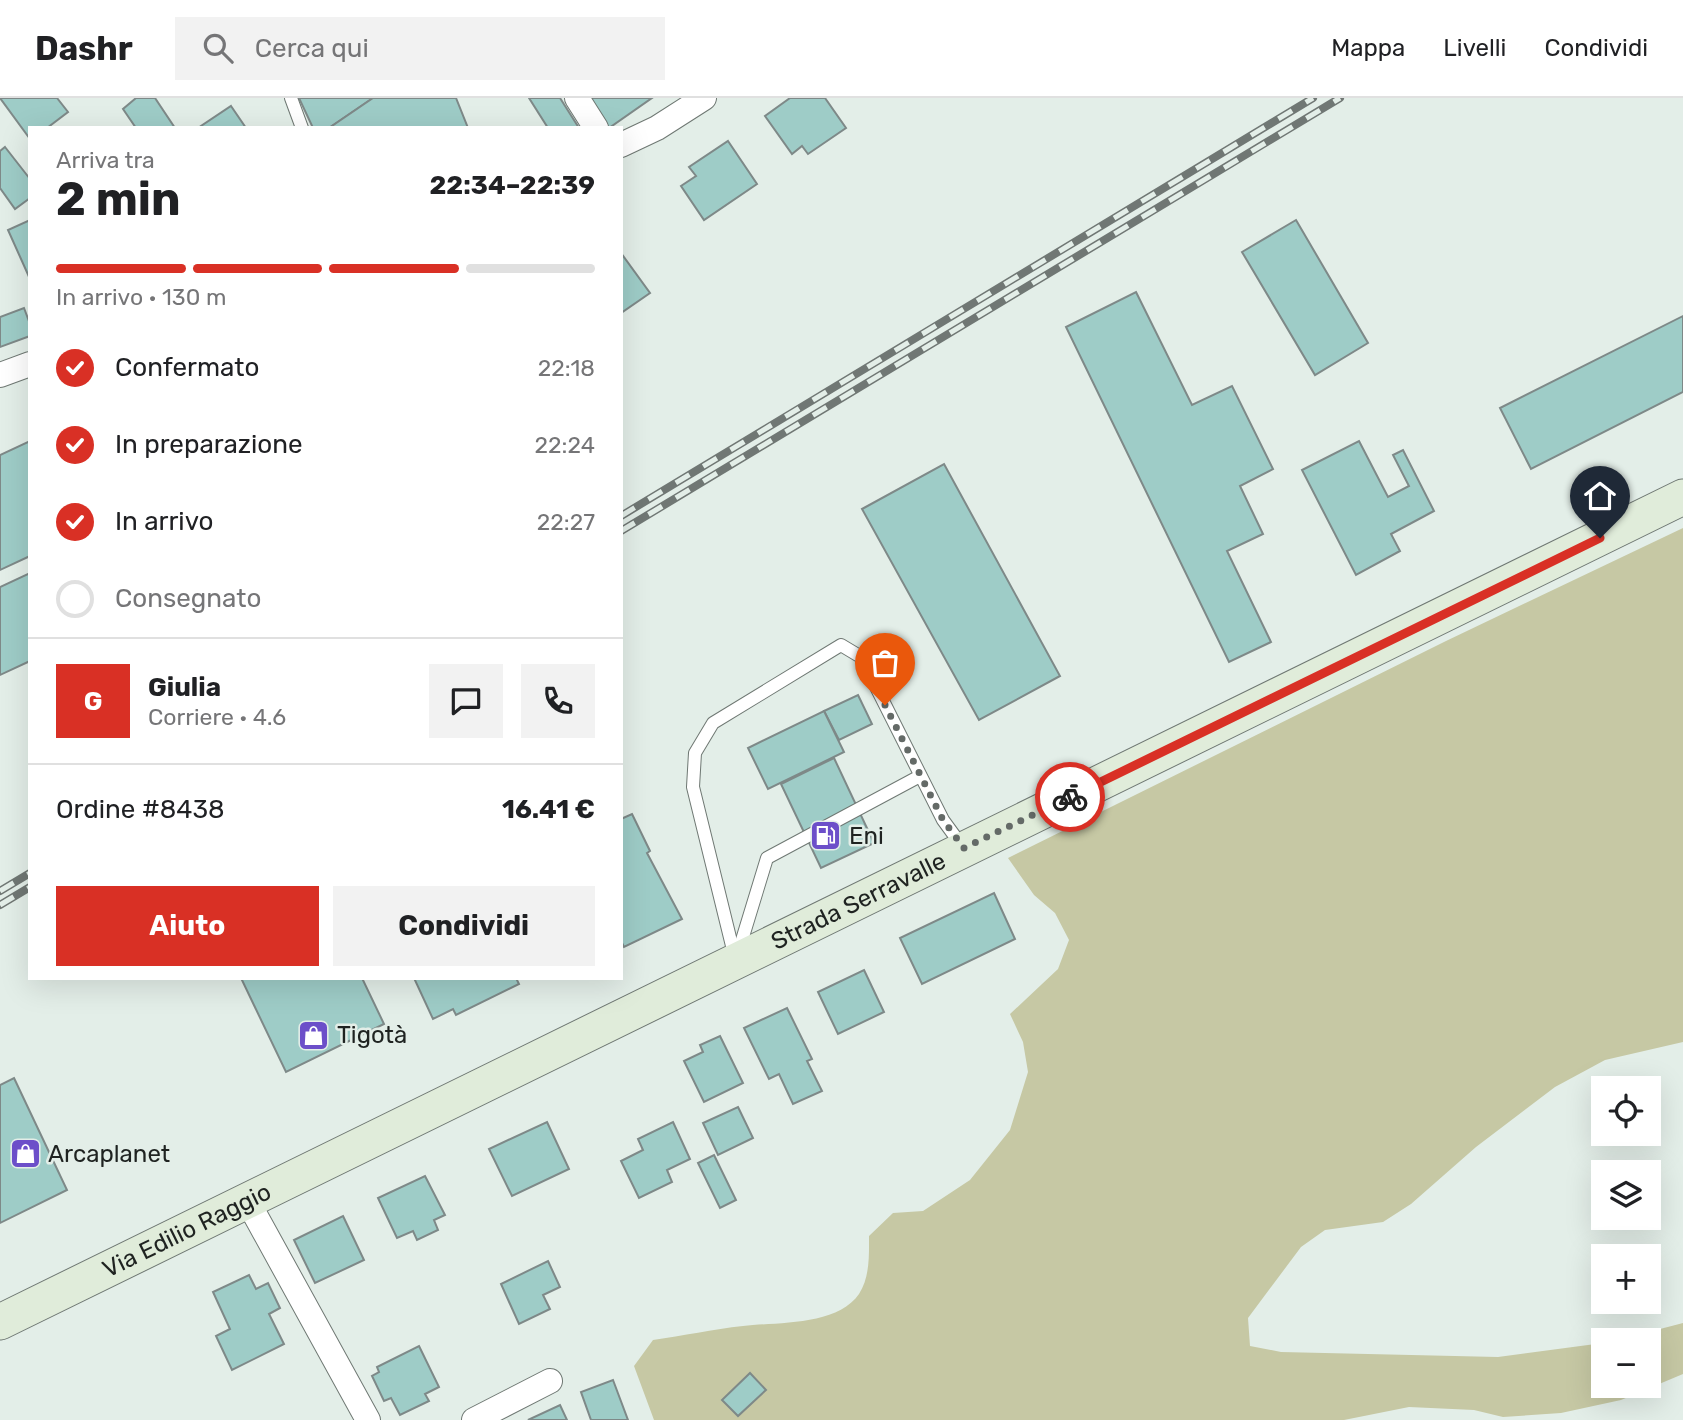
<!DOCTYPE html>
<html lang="it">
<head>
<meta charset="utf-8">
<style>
  :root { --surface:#fff; --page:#f2f2f2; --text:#202124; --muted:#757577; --line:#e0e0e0; --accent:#d93025 }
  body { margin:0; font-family:Rubik,sans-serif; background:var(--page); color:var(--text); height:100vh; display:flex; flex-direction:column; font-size:26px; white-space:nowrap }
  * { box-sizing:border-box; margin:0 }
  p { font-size:23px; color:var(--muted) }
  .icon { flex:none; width:38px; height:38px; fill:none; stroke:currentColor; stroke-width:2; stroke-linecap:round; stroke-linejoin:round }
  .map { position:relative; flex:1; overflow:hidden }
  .details { position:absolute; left:28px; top:28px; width:595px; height:854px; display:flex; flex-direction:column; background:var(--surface); border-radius:0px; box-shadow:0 7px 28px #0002 }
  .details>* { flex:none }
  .tools { position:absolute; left:1591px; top:978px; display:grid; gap:14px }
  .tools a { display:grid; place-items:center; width:70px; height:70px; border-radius:0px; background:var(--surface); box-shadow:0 7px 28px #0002; font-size:35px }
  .pin { position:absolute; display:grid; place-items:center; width:60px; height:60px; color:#fff; margin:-72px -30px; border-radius:50% 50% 50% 0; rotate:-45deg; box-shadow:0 0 7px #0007 }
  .pin .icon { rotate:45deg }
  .courier { position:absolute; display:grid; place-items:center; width:70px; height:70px; margin:-35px; border:5px solid #d93025; border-radius:50%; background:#fff; color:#222; box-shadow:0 2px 9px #0007 }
  .summary em { font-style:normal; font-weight:700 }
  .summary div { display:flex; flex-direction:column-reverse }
  .summary { display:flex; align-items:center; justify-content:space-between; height:119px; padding:0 28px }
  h1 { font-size:46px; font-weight:700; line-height:52px }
  .bar { display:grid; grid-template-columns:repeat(4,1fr); gap:10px 7px; align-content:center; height:84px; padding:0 28px }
  .bar i { height:9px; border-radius:5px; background:var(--line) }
  .bar .selected { background:var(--accent) }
  .bar p { grid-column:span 4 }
  .line { display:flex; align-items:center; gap:18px; padding:0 28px; border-top:2px solid var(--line) }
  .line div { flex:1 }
  .round { display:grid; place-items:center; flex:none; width:74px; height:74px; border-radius:0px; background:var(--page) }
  ol { padding:0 28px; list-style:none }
  li { display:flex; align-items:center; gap:21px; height:77px }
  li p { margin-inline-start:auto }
  li .icon { padding:7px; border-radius:50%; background:var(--accent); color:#fff; stroke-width:4 }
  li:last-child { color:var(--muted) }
  li i { width:38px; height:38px; border:4px solid var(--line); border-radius:50% }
  .button { display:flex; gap:14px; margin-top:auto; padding:14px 28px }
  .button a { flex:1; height:80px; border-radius:0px; background:var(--accent); color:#fff; font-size:28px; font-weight:700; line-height:80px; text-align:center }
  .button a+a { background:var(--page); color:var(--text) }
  header { display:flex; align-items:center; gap:42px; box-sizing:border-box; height:98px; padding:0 35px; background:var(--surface); border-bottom:2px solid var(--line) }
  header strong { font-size:33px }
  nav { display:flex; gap:38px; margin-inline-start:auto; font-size:24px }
  .search { width:490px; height:63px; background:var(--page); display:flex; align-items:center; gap:18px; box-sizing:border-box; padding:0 24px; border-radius:0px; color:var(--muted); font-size:26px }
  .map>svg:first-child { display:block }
  .green { fill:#c6c8a4 }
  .building { fill:#9eccc7; stroke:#7e8988; stroke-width:2 }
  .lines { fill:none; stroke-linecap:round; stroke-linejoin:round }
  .lane-casing { stroke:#6f7873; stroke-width:14 }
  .street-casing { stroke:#6f7873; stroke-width:26 }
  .secondary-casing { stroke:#6f7873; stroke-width:37 }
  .lane { stroke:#fff; stroke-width:12 }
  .street { stroke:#fff; stroke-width:24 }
  .secondary { stroke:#e0ecda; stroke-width:35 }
  .rail-casing { stroke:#707774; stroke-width:8 }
  .rail { stroke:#e3eee8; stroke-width:5; stroke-dasharray:16; stroke-linecap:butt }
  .done { stroke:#646a67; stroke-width:7; stroke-dasharray:0 12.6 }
  .route { stroke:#d93025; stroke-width:9 }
  .labels { text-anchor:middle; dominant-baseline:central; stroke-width:5; stroke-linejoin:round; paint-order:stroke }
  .poi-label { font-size:24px; fill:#1f2321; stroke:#e3eee8; text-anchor:start }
  .street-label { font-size:24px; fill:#1f2321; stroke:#e3eee8 }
</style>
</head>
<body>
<header>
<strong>Dashr</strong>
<div class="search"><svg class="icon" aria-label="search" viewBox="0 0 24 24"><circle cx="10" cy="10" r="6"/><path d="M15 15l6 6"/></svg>Cerca qui</div>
<nav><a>Mappa</a><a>Livelli</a><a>Condividi</a></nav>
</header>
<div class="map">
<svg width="1683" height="1322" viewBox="0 0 1683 1322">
  <rect width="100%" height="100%" fill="#e3eee8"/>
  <!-- green -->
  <path class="green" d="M1683,430V944L1605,962L1555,989L1476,1049L1411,1106L1383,1124L1325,1132L1301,1149L1248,1220L1250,1248L1281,1254L1498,1259L1603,1245V1288H1648V1242H1618L1683,1225V1276L1621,1302L1561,1315L1503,1319L1474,1312L1409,1309L1344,1322H654L634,1268L653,1242C683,1238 713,1231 743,1228C777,1224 837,1228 859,1196C870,1179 869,1157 869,1138L893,1115L923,1113L970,1082L1010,1032L1028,974L1023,944L1010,916L1058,871L1069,842L1055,815L1034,797L1008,760L1446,543Z"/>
  <!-- building -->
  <g class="building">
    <path d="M0,0H57L68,14L47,30H30V41Z"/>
    <path d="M136,0H155L175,30H136L123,11Z"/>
    <path d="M299,0H373L329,30H313Z"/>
    <path d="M373,0H456L468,30H329Z"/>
    <path d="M529,0H560L579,30H548Z"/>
    <path d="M590,0H652L609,30Z"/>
    <path d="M790,0H825L846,30L808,56L802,48L792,56L765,18Z"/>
    <path d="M231,8L246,30H198Z"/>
    <path d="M728,43L757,86L704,122L681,88L696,78L689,69Z"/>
    <path d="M5,49L30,81V100L15,111L0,90V53Z"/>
    <path d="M30,122V181L8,132Z"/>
    <path d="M1296,122L1368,245L1315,277L1242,154Z"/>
    <path d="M621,155L650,195L621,215Z"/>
    <path d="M1136,194L1192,307L1232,288L1273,371L1240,388L1263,436L1227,453L1271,544L1229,564L1066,229Z"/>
    <path d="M24,210L30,226V238L0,249V219Z"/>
    <path d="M1683,218V294L1531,371L1500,310Z"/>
    <path d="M30,343V458L0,472V357Z"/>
    <path d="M1359,343L1388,399L1409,388L1393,357L1403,352L1434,413L1391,436L1400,453L1356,477L1302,372Z"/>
    <path d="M944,366L1060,578L979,622L862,411Z"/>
    <path d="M30,475V563L0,577V489Z"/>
    <path d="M858,597L872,626L839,642L824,613Z"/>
    <path d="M824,613L844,654L768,691L748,650Z"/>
    <path d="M834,660L874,745L821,770L781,686Z"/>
    <path d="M632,716L650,753L647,755L682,821L624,849L621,843V721Z"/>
    <path d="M994,795L1015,841L922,886L900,840Z"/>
    <path d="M864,872L884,914L838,936L818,894Z"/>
    <path d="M241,880H362L384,926L286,974Z"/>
    <path d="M414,880H516L519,886L456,917L453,911L433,921Z"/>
    <path d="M787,910L812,961L807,963L822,993L793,1006L779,976L769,981L744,930Z"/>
    <path d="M720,938L743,985L704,1004L684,963L703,954L700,947Z"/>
    <path d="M14,980L67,1092L0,1125V987Z"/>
    <path d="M738,1009L753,1040L718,1057L703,1025Z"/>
    <path d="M547,1024L569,1071L512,1098L489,1051Z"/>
    <path d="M673,1024L690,1061L667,1072L672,1084L639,1100L621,1063L643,1052L638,1041Z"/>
    <path d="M714,1057L736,1102L720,1110L698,1065Z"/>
    <path d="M425,1078L445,1117L434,1122L438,1132L417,1142L413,1133L397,1140L378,1100Z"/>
    <path d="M343,1118L364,1162L315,1185L294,1142Z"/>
    <path d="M548,1163L560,1189L543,1197L550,1211L519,1226L501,1186Z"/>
    <path d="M249,1177L256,1191L268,1185L280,1210L269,1216L284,1246L232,1272L216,1238L230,1231L213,1194Z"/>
    <path d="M419,1248L439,1289L425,1296L429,1303L400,1317L391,1300L384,1303L372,1278L379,1274L377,1269Z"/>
    <path d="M750,1275L766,1292L738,1318L722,1302Z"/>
    <path d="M613,1282L628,1322H591L581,1294Z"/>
    <path d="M560,1307L567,1322H528Z"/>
  </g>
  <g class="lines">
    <defs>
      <g id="lane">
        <path d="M291,0L302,30"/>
        <path d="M738,855L767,760L920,678"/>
        <path d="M735,860L693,689L695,655L713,625L841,547L861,559L943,722L962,748"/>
      </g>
      <g id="street">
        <path d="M577,0L596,30"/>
        <path d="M621,47L657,30L704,0"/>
        <path d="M0,277L30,266"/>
        <path d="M248,1104L368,1322"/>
        <path d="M474,1322L550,1283"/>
      </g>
      <g id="secondary">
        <path id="s1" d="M0,1224L1683,399"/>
      </g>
    </defs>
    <!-- lane casing -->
    <use href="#lane" class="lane-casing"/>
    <!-- street casing -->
    <use href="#street" class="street-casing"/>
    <!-- secondary casing -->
    <use href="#secondary" class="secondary-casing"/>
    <!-- lane -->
    <use href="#lane" class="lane"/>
    <!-- street -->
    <use href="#street" class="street"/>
    <!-- secondary -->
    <use href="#secondary" class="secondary"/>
    <defs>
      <g id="rail">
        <path d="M621,418L1313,0"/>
        <path d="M621,433L1340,0"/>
        <path d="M0,793L30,775"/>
        <path d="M0,807L30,789"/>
      </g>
    </defs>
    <!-- rail casing -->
    <use href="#rail" class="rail-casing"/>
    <!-- rail -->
    <use href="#rail" class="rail"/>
  </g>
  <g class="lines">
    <!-- done -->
    <path class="done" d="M885,607L943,722L964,750L1070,699"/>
    <!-- route -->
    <path class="route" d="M1070,699L1600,440"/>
  </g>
  <!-- icons -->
  <defs>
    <symbol id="fuel-square" viewBox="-11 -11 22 22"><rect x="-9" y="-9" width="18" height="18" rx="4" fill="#6c4fc9" stroke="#e3eee8"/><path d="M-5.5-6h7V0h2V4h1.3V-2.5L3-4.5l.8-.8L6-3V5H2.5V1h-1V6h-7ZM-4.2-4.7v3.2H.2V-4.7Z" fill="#fff"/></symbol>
    <symbol id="shop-square" viewBox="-11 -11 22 22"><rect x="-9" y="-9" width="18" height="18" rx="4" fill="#6c4fc9" stroke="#e3eee8"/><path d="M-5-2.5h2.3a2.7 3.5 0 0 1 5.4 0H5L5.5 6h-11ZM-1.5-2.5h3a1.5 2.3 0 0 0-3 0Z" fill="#fff"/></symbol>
  </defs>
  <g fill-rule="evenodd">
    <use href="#fuel-square" x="808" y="720" width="35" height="35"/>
    <use href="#shop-square" x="296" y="920" width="35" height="35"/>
    <use href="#shop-square" x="8" y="1038" width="35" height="35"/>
  </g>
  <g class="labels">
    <!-- poi labels -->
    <g class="poi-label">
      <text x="849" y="738">Eni</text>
      <text x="337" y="937">Tigotà</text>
      <text x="48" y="1056">Arcaplanet</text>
    </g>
    <!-- street labels -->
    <g class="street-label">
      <text stroke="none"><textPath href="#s1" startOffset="956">Strada Serravalle</textPath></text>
      <text stroke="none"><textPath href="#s1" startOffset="208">Via Edilio Raggio</textPath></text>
    </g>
  </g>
</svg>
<div class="tools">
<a><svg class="icon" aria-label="locate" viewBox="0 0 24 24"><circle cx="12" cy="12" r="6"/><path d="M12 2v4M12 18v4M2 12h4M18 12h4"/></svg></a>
<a><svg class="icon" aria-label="layers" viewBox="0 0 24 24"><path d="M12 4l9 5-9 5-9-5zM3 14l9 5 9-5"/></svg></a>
<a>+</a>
<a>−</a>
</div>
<div class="pin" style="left:885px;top:607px;background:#ea580c"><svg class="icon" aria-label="bag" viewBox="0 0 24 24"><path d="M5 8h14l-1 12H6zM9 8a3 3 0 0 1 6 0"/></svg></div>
<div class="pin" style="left:1600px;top:440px;background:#1f2937"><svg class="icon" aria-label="home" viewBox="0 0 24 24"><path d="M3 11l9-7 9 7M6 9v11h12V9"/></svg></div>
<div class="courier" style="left:1070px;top:699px"><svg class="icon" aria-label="bike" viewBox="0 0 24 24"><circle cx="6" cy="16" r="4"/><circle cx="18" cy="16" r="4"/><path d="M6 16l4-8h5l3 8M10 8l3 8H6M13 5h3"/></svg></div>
<section class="details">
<div class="summary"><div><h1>2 min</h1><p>Arriva tra</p></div><em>22:34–22:39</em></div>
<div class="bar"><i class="selected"></i><i class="selected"></i><i class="selected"></i><i></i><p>In arrivo · 130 m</p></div>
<ol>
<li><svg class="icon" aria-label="check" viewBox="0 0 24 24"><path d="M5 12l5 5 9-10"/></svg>Confermato<p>22:18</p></li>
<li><svg class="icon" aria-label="check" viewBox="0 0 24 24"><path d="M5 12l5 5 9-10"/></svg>In preparazione<p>22:24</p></li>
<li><svg class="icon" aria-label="check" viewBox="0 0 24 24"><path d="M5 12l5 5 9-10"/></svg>In arrivo<p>22:27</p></li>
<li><i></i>Consegnato</li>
</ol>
<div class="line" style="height:126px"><b class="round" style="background:var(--accent);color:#fff">G</b><div><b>Giulia</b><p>Corriere · 4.6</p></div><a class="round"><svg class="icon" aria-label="chat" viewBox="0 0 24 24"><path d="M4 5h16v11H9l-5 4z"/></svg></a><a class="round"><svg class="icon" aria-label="phone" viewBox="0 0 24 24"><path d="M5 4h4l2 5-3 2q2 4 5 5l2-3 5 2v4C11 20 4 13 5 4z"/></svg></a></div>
<div class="line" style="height:91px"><div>Ordine #8438</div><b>16.41 €</b></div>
<div class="button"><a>Aiuto</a><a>Condividi</a></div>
</section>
</div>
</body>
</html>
